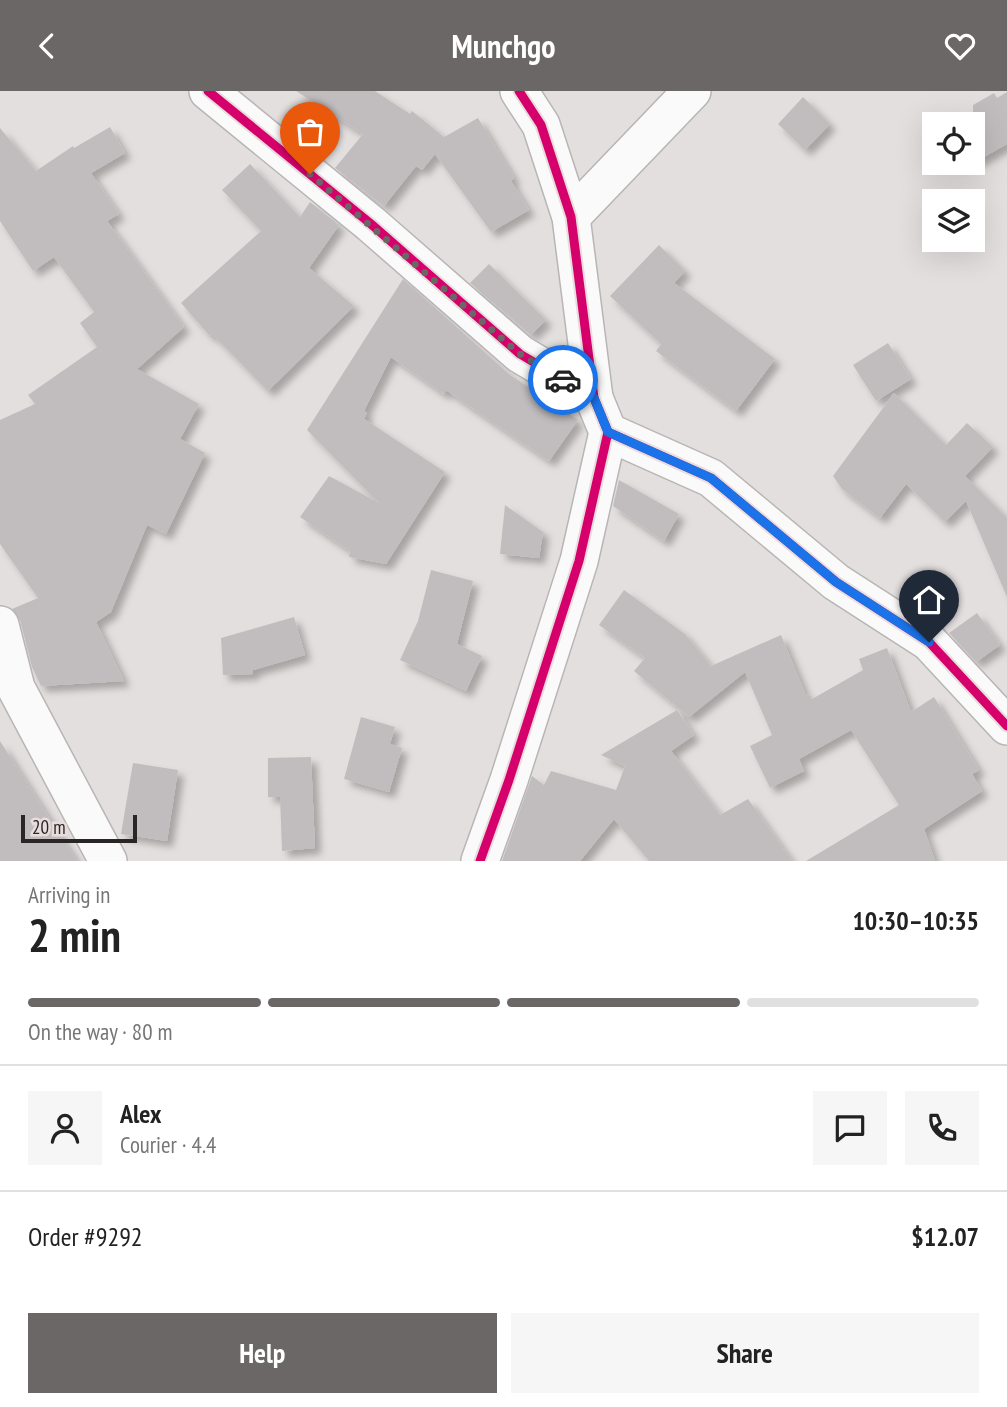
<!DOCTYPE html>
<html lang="en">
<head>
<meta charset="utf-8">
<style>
  :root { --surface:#fff; --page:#f6f6f6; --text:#222; --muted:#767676; --line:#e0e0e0; --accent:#6b6766 }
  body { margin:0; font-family:"PT Sans Narrow",sans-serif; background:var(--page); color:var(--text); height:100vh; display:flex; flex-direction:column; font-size:26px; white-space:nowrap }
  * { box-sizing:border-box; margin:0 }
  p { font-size:23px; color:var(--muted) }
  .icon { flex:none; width:38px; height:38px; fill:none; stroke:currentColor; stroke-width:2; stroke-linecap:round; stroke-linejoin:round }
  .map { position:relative; height:770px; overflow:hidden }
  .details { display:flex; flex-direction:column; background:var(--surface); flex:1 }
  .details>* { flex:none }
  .tools { position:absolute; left:922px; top:21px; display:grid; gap:14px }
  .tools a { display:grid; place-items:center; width:63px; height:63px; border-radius:0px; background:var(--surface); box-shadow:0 7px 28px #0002; font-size:35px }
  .scale { position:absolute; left:21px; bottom:18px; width:116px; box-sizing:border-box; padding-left:7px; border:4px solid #2a2625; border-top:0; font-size:19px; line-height:24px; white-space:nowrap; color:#2a2625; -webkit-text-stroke:5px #e7dddc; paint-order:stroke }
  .pin { position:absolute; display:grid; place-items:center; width:60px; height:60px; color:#fff; margin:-72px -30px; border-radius:50% 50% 50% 0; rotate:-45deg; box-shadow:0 0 7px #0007 }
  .pin .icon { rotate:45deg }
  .courier { position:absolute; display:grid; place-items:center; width:70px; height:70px; margin:-35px; border:5px solid #1a73e8; border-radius:50%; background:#fff; color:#222; box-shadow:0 2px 9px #0007 }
  .summary em { font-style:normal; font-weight:700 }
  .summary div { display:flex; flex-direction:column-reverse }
  .summary { display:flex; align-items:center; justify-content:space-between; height:119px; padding:0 28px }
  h1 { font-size:46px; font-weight:700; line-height:52px }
  .bar { display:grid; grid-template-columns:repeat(4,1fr); gap:10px 7px; align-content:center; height:84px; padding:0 28px }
  .bar i { height:9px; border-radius:5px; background:var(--line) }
  .bar .active { background:var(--accent) }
  .bar p { grid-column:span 4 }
  .line { display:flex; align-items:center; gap:18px; padding:0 28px; border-top:2px solid var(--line) }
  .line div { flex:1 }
  .round { display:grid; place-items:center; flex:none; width:74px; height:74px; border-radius:0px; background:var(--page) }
  .primary-button { display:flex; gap:14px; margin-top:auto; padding:14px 28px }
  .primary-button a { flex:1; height:80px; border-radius:0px; background:var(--accent); color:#fff; font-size:28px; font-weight:700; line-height:80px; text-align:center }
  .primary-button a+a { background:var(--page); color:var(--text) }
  header { display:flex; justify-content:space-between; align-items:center; height:91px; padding:0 28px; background:var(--accent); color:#fff; font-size:32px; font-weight:700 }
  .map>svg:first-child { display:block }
  .building { fill:#c1bdbe; filter:url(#shadow) }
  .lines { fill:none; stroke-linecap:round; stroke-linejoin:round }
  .street-casing { stroke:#b9b5b5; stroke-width:40 }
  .street { stroke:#fbfafa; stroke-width:37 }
  .cycleway-casing { stroke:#e7dddc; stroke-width:13 }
  .cycleway { stroke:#d6006c; stroke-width:9 }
  .done { stroke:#6b6766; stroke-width:7; stroke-dasharray:0 12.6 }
  .route { stroke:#1a73e8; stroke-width:9 }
</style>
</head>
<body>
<header><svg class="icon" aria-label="back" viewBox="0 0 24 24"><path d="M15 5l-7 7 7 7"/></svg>Munchgo<svg class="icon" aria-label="heart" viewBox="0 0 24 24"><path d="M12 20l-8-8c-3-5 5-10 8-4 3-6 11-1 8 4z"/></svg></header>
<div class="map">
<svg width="1007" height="770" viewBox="0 0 1007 770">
  <defs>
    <filter id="shadow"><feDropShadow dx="6" dy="6" stdDeviation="3.5" flood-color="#0004"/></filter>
  </defs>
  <rect width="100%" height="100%" fill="#e4dfdf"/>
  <!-- building -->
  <g class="building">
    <path d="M296,0H375L410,23L412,20L444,46L478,27L514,87L511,90L529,119L491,141L435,63L422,79L416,75L384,115L335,77L363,43Z"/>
    <path d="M1007,1V53L973,72V14L994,2L997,7Z"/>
    <path d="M803,6L830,33L805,59L778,33Z"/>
    <path d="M110,36L125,62L91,82L119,123L107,130L184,236L137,278L199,313L180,348L205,362L166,443L147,434L111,521L96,531L124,590L41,595L32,576L20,529L12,518L38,507L0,453V329L35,313L28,304L97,256L80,232L94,221L54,166L33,180L0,130V37L36,80L73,55L74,57Z"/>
    <path d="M250,73L300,126L310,111L339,134L309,177L354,215L268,300L212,243L210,245L181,212L261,140L222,99Z"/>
    <path d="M659,154L685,180L674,192L775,268L736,320L656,260L661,253L610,205Z"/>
    <path d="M489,173L546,229L531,244L470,192Z"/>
    <path d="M403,188L510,284L578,329L549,370L446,299L444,303L391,266L364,320L367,322L364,328L445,381L386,473L349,466L350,460L300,426L329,385L379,412L307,339Z"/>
    <path d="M888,252L911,288L876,310L853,274Z"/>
    <path d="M894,302L946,354L967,332L993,356L965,385L1007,427V506L966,410L945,431L906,393L880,427L842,398L833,385Z"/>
    <path d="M619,389L679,423L664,450L613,415Z"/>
    <path d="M505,414L543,441L539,467L500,463Z"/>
    <path d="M431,479L473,490L457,553L482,565L466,600L400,569L418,530Z"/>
    <path d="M624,499L685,543L711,575L781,544L806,605L809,603L812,608L863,579L859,568L887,557L911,621L934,606L979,679L972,683L982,700L924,738L935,770H806L899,714L851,639L799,668L804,680L770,697L750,655L772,644L745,581L689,626L634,580L645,567L599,534Z"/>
    <path d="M977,522L1000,554L976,571L949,542Z"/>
    <path d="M294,526L305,564L253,579V583L223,584L221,547Z"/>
    <path d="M677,619L694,644L671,660L720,724L748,708L792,770H649L614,728L580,770H502L532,685L544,694L551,680L616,699L625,675L601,664Z"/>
    <path d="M361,626L395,636L390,653L402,657L389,701L344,688Z"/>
    <path d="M0,650L60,744L77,770H0Z"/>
    <path d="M311,666L315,757L282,760L280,706H268V667Z"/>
    <path d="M133,672L178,679L167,750L121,743Z"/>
  </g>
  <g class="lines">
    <defs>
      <g id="street">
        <path d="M208,0L371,133L520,263L594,307"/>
        <path d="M571,126L692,0"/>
        <path d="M608,341L711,387L836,491L929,551L1007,635"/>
        <path d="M0,534L16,597L108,770"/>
        <path d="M480,770L509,689L579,470L608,341L594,307L571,126L541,34L519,0"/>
      </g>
    </defs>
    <!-- street casing -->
    <use href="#street" class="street-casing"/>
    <!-- street -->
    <use href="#street" class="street"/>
    <defs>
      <g id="cycleway">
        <path d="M208,0L371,133L520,263L594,307"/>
        <path d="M608,341L711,387L836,491L929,551L1007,635"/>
        <path d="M480,770L509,689L579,470L608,341L594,307L571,126L541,34L519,0"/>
      </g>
    </defs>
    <!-- cycleway casing -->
    <use href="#cycleway" class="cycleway-casing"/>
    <!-- cycleway -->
    <use href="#cycleway" class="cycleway"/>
  </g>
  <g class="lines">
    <!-- done -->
    <path class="done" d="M310,83L520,263L563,289"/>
    <!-- route -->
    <path class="route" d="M563,289L594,307L608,341L711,387L836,491L929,551"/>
  </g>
</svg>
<div class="tools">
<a><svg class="icon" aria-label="locate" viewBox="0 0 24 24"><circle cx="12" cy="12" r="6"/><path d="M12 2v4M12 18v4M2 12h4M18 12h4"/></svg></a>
<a><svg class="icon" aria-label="layers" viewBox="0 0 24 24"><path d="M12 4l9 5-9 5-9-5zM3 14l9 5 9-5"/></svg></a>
</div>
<div class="scale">20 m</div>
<div class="pin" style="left:310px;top:83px;background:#ea580c"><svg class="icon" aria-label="bag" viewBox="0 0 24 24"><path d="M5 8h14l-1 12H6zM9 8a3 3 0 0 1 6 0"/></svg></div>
<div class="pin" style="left:929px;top:551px;background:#1f2937"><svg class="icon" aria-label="home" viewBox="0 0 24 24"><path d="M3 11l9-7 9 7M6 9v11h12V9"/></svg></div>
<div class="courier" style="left:563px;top:289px"><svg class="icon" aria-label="car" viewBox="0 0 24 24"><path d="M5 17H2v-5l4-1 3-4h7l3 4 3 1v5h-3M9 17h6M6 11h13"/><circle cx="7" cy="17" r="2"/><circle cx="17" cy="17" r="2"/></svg></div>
</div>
<section class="details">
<div class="summary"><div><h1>2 min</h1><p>Arriving in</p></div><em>10:30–10:35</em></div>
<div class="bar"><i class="active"></i><i class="active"></i><i class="active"></i><i></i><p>On the way · 80 m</p></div>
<div class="line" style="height:126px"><a class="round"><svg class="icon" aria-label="person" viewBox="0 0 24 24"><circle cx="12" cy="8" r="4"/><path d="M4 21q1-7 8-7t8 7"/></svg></a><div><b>Alex</b><p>Courier · 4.4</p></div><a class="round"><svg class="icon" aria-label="chat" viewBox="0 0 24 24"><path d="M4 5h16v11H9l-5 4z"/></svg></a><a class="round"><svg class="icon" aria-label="phone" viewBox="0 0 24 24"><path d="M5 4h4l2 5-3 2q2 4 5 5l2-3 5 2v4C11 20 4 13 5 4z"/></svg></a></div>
<div class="line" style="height:91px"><div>Order #9292</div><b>$12.07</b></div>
<div class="primary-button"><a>Help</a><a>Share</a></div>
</section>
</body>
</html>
